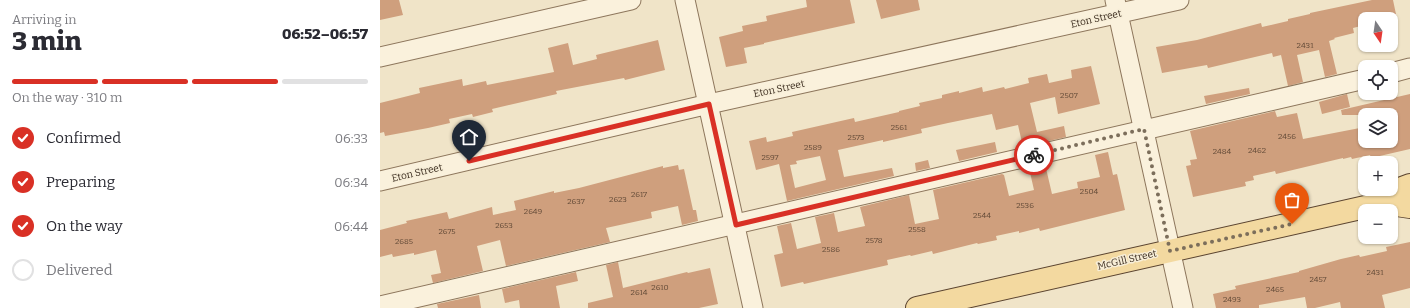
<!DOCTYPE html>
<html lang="en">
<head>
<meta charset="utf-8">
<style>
  :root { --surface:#fff; --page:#f7f7f7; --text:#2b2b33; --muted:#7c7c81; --line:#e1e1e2; --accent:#d93025 }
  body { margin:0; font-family:Bitter,serif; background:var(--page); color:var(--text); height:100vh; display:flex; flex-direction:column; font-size:15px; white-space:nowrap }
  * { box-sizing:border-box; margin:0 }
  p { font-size:13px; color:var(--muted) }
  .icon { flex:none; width:22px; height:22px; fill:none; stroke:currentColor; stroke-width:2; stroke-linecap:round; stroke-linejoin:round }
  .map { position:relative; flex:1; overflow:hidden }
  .details { display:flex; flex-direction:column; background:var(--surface); width:380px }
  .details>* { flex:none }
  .needle { width:26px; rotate:167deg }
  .tools { position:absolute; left:978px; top:12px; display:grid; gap:8px }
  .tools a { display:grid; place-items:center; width:40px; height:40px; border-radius:8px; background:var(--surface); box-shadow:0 1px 3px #0004; font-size:20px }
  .pin { position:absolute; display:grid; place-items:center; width:34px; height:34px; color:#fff; margin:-41px -17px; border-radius:50% 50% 50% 0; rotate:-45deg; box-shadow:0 0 4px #0007 }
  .pin .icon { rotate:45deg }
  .courier { position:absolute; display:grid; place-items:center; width:40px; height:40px; margin:-20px; border:3px solid #d93025; border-radius:50%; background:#fff; color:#222; box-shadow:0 1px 5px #0007 }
  .headline em { font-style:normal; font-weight:800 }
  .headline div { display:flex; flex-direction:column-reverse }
  .headline { display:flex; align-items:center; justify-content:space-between; height:68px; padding:0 12px }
  h1 { font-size:26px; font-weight:800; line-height:30px }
  .bar { display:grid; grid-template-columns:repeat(4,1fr); gap:6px 4px; align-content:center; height:48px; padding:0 12px }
  .bar i { height:5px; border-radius:3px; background:var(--line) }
  .bar .on { background:var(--accent) }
  .bar p { grid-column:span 4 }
  ol { padding:0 12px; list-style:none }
  li { display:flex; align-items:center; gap:12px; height:44px }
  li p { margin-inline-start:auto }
  li .icon { padding:4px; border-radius:50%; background:var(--accent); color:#fff; stroke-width:4 }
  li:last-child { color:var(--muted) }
  li i { width:22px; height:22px; border:2px solid var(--line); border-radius:50% }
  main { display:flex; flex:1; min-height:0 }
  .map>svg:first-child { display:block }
  .building { fill:#cf9f7d; fill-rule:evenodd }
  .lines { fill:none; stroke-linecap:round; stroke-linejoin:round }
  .minor-casing { stroke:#8d765c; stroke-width:21 }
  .major-casing { stroke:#5b4430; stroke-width:24 }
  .minor { stroke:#faf1dc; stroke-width:19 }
  .major { stroke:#f3d9a0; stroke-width:22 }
  .done { stroke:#7c6e5b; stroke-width:4; stroke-dasharray:0 7.2 }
  .route { stroke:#d93025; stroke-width:5 }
  .labels { text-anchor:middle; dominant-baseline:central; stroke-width:3; stroke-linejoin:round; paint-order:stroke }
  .number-label { font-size:8px; fill:#624a37 }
  .street-label { font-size:10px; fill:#3d2e20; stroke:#f7eed8 }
</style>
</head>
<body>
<main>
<section class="details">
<div class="headline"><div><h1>3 min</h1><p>Arriving in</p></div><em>06:52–06:57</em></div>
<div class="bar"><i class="on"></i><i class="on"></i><i class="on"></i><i></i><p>On the way · 310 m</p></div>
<ol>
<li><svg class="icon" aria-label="check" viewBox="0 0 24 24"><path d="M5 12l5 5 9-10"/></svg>Confirmed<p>06:33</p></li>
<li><svg class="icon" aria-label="check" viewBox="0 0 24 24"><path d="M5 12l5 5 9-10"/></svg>Preparing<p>06:34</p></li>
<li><svg class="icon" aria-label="check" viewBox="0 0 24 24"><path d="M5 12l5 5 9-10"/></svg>On the way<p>06:44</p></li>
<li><i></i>Delivered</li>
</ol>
</section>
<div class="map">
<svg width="1030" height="308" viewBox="0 0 1030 308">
  <rect width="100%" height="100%" fill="#f0e4c8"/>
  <!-- building -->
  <g class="building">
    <path d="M0,0H19L23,15L0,20Z"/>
    <path d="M426,0H470L475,23L384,43V44L364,48L367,63L346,67L339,37L363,31L362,26L387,21L386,16L427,7Z"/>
    <path d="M496,0H538L540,10L501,19Z"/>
    <path d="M992,0H1013L1017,19H985V25L973,28L974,33L954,38L955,39L949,41L957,74L945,77L939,50L917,55L923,82L908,86L901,55L893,57L892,53L828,68L827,65L782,73L776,47L817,40L881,23L882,27L908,21V19L930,14V13Z"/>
    <path d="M278,40L285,70L245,80L244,78L176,91L177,94L112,109L113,112L93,117L92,114L69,119L70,123L48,128L5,136L4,132L0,133V103L40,93L39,88L82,79L83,86L106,81L107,85L174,72L168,48L188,43L193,65L217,59L216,55Z"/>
    <path d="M711,66L720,104L678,114L675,97L650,103L657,132L684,126L686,137L643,147L638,125L616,130L612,114L568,123L541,129L542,133L503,142V140L458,150L464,177L512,168L514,176L407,201L399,164L376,170L369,141L386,137L387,142L413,136L412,132L474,118L475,122L519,112V111L540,106L539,103L562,98V95L579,91V93L602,87L603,92L624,87L625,89L649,83L648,78L667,74L669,83L692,78L691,70ZM440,156L446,180L415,188L410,165L417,164L416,161Z"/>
    <path d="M869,88L870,94L826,104L824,96Z"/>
    <path d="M967,94L970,107L942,114L939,102Z"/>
    <path d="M1030,94V149L991,158L990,155L972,159L971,157L963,159V158L896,174L895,171L873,176L874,180L865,182L866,186L813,197L806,166L811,165L810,160L817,159L810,131L895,111L897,117L917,113L923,139L985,127V141H1011V115H962L961,110Z"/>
    <path d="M615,142L617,152L579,161L576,150Z"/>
    <path d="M728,152L733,175L737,174L745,210L660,231L659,228L639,233V231L616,236L617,240L598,244L597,243L553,254L552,251L531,256L530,255L507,260L508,265L424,284L423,282L401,287L394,255L403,253L397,226L411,223L417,249L441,243L435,217L454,213L458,232L485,226L480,207L529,195L535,224L559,219L553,190L622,174L624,175L629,196L654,190L649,168L665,164L672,194L698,188L697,182L720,177L715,155Z"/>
    <path d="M548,160L550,168L536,171L535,163Z"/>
    <path d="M298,165L299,170L304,169L313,210H316L318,221L302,225L298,206L271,212L272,218L226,228L230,242L126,266L120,240L97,246L103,271L53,283L51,275L61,273L56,250L34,255V253L13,257L12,254L0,257V230L27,223L26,221L67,212L69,219L112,207L113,215L136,210L134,201L174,191V193L199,188L283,166V168Z"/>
    <path d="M1030,242V288L1002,295L1005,308H961L960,302L935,308H927L925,297L879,305V308H836L833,294L856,289L855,286L919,272V271L961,259L979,255L980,257L1007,251L1006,247Z"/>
    <path d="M238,262L243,288L307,272L308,273L330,268L338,304L319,308H208V303L233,297L226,265Z"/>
    <path d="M196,272L198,281L176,286L180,308H140L139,300L125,303L122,289Z"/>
    <path d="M99,295L101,308H58L57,304Z"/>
  </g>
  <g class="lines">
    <defs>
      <g id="minor">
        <path d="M305,0L373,308"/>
        <path d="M735,0L803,308"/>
        <path d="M0,57L251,0"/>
        <path d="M1011,73L1030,68"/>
        <path d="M0,181L329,104L799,0"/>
        <path d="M0,306L985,79"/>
      </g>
      <g id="major">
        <path d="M1003,203L1022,188L1030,185"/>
        <path d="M537,308L1003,203L1030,207"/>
      </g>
    </defs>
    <!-- minor casing -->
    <use href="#minor" class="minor-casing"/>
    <!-- major casing -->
    <use href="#major" class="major-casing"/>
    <!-- minor -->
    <use href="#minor" class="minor"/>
    <!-- major -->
    <use href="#major" class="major"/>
  </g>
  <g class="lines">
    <!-- done -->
    <path class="done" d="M654,155L764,129L790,251L912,224"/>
    <!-- route -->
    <path class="route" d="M89,161L329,104L356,225L654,155"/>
  </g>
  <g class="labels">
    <!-- number labels -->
    <g class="number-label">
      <text x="925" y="45">2431</text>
      <text x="689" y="95">2507</text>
      <text x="519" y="127">2561</text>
      <text x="907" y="136">2456</text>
      <text x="476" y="137">2573</text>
      <text x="433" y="147">2589</text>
      <text x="877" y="150">2462</text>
      <text x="842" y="151">2484</text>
      <text x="390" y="157">2597</text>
      <text x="709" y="191">2504</text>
      <text x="259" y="194">2617</text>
      <text x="238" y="199">2623</text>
      <text x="196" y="201">2637</text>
      <text x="645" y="205">2536</text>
      <text x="153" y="211">2649</text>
      <text x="602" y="215">2544</text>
      <text x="124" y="225">2653</text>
      <text x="537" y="229">2558</text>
      <text x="67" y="231">2675</text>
      <text x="494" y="240">2578</text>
      <text x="24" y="241">2685</text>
      <text x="451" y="249">2586</text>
      <text x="995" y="272">2431</text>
      <text x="938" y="279">2457</text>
      <text x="280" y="287">2610</text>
      <text x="895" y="289">2465</text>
      <text x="259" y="292">2614</text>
      <text x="852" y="299">2493</text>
    </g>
    <!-- street labels -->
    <g class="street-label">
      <text transform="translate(716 19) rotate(-13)">Eton Street</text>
      <text transform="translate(399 89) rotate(-12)">Eton Street</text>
      <text transform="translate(37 173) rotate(-13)">Eton Street</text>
      <text transform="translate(747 260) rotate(-13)">McGill Street</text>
    </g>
  </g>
</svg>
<div class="tools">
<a><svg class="needle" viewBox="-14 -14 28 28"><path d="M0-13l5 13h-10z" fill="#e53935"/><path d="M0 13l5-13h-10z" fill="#7c7c81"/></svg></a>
<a><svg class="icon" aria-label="locate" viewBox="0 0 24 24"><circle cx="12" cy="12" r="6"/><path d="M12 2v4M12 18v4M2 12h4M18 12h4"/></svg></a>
<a><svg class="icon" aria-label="layers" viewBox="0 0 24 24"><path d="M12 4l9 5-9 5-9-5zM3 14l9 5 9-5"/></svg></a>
<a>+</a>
<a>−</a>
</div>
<div class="pin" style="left:912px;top:224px;background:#ea580c"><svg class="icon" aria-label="bag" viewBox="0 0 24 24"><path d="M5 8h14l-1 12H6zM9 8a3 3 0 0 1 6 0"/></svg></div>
<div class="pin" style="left:89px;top:161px;background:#1f2937"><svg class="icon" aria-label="home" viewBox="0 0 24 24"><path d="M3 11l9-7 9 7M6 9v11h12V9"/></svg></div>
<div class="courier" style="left:654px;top:155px"><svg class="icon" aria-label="bike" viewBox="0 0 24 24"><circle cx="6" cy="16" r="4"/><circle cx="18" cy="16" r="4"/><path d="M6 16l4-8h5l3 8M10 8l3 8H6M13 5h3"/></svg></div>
</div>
</main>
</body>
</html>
